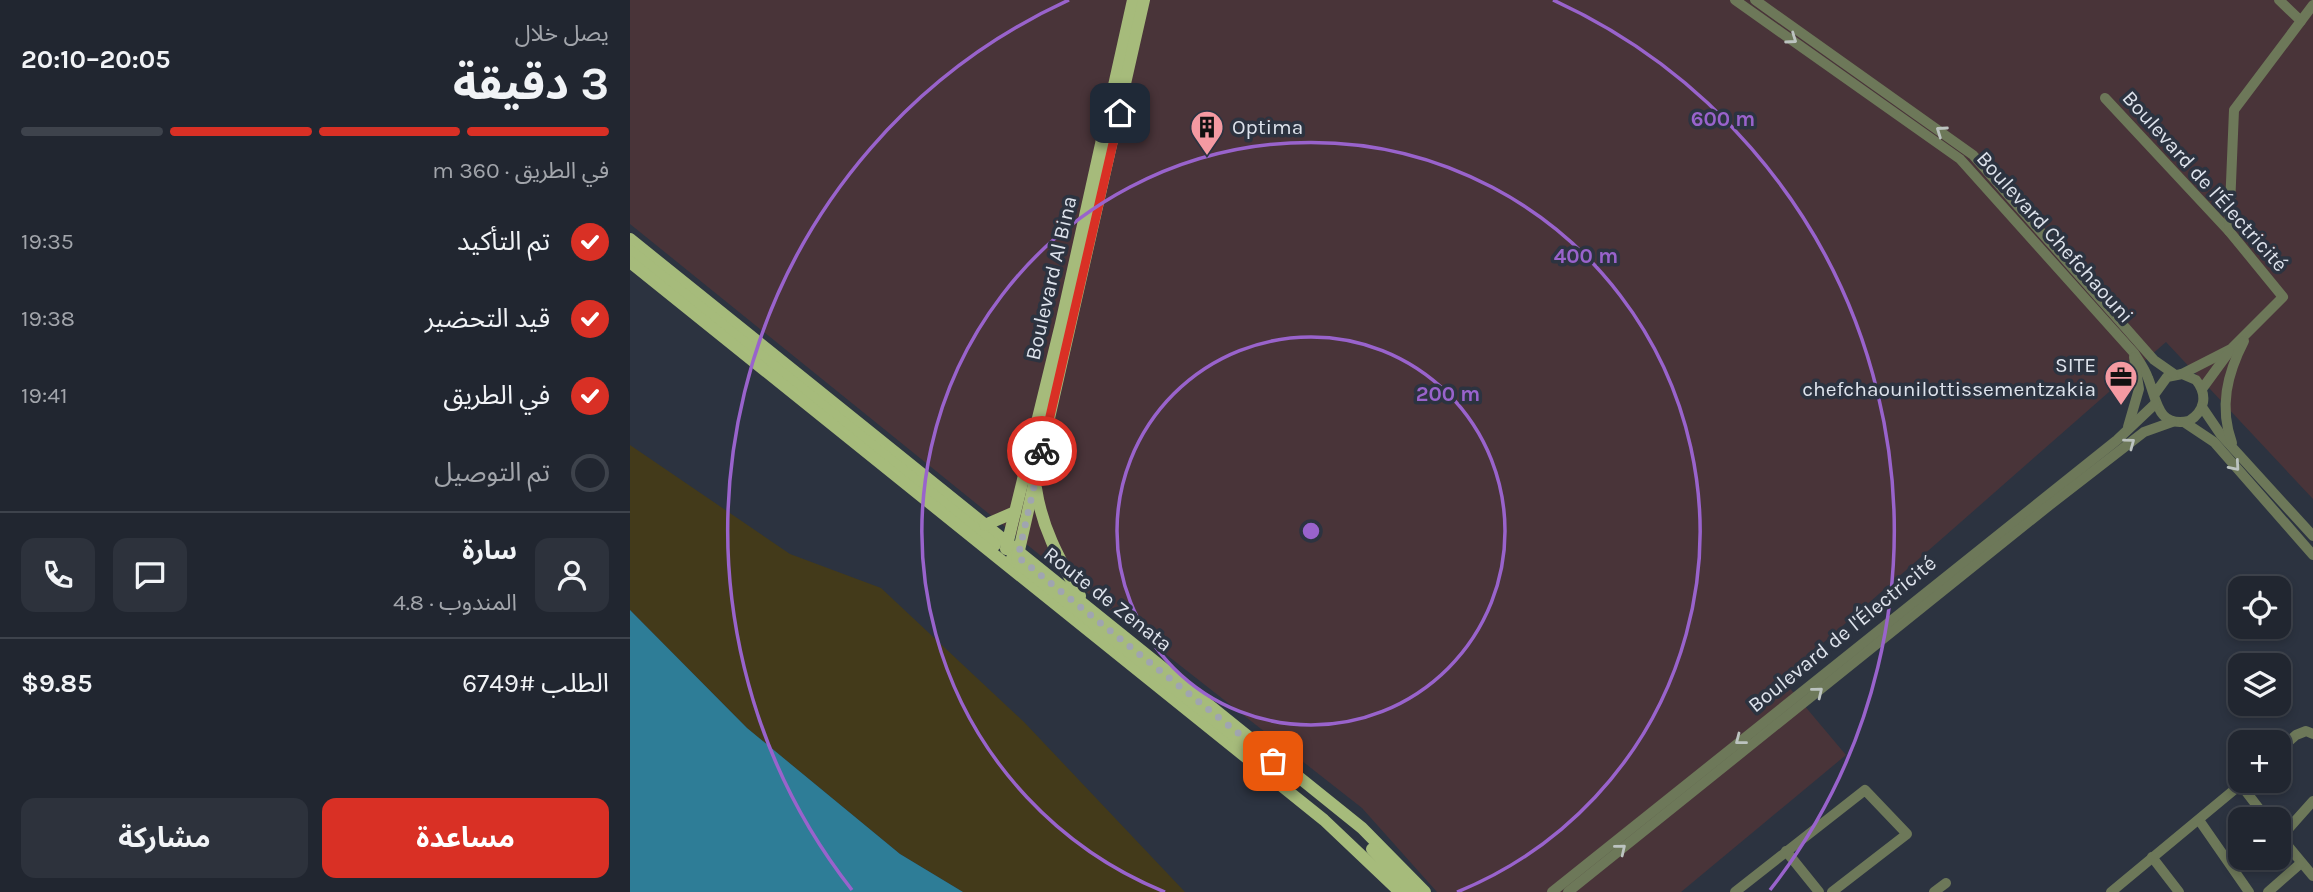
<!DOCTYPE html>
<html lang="ar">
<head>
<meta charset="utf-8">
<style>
  :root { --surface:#212630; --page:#2d323c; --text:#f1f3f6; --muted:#a2a5ab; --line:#3e434c; --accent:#d93025 }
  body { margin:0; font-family:Karla,"Noto Sans Arabic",sans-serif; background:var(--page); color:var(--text); direction:rtl; height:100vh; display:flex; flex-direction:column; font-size:26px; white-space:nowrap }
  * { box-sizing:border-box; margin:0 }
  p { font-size:23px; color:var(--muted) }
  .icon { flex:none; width:38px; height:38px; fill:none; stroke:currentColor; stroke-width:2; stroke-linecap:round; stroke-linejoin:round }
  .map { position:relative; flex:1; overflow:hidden; direction:ltr }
  .panel { display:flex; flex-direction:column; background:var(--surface); width:630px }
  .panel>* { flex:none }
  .tools { position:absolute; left:1598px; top:576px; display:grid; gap:14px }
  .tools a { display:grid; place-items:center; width:63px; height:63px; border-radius:14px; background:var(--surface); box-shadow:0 4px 10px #0003,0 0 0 2px var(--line); font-size:35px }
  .pin { position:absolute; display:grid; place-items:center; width:60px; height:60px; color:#fff; margin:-30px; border-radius:14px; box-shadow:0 4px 10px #0006 }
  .courier { position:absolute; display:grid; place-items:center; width:70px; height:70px; margin:-35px; border:5px solid #d93025; border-radius:50%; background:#fff; color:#222; box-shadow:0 2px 9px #0007 }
  .head em { font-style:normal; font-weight:700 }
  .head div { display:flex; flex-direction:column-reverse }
  .head { display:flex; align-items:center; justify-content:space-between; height:119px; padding:0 21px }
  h1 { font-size:46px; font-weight:700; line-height:52px }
  .bar { display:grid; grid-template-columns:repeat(4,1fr); gap:10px 7px; align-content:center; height:84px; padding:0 21px }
  .bar i { height:9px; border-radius:5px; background:var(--line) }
  .bar .selected { background:var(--accent) }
  .bar p { grid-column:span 4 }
  .line { display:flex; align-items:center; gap:18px; padding:0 21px; border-top:2px solid var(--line) }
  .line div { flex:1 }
  .round { display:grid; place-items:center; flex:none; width:74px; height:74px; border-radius:14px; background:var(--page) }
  ol { padding:0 21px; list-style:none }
  li { display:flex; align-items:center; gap:21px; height:77px }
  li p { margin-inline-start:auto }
  li .icon { padding:7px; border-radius:50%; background:var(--accent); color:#fff; stroke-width:4 }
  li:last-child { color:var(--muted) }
  li i { width:38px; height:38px; border:4px solid var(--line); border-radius:50% }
  .action { display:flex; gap:14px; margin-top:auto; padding:14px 21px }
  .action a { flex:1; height:80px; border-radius:14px; background:var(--accent); color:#fff; font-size:28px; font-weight:700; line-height:80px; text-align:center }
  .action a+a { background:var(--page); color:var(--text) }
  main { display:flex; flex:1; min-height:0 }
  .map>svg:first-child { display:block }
  .industrial { fill:#493439 }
  .sand { fill:#433a1a }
  .water { fill:#2e7d97 }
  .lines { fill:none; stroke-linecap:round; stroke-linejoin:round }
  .minor { stroke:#6d7859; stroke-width:10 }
  .major { stroke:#a6bb7b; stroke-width:12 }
  .oneway { stroke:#bcc3c0 }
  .done { stroke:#a0a5b0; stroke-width:7; stroke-dasharray:0 12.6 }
  .route { stroke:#d93025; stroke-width:9 }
  .ring { fill:none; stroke:#9963cc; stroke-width:3.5 }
  .labels { text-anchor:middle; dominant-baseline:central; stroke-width:7; stroke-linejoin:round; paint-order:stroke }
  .poi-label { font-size:21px; fill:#dee3ec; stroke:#2c3340; text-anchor:start }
  .street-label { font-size:21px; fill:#dee3ec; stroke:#2c3340 }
  .centre { fill:#9963cc; stroke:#2c3340; stroke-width:3.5 }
  .ring-label { font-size:21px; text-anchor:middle; font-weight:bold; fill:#9963cc; stroke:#2c3340; stroke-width:7; stroke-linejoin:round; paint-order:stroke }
</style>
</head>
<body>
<main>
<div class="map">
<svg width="1683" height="892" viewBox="0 0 1683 892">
  <rect width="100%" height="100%" fill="#2c3340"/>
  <!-- industrial -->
  <path class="industrial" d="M0,0H1683V499L1536,342L1152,679L1216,755L1051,892H807L732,808L436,576L0,224Z"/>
  <!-- sand -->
  <path class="sand" d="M0,445L160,554L251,588L394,722L555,892H333L270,854L117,728L0,610Z"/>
  <!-- water -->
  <path class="water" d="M0,610L117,728L270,854L333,892H0Z"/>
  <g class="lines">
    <!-- minor -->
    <g class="minor">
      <path d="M1105,0L1330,159L1504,353C1509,361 1515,369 1518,378C1527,400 1527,428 1559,421C1575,411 1578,395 1566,380L1552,374L1537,377L1524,395"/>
      <path d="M1125,0L1343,155L1524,360L1544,374"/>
      <path d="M1649,0L1671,21"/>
      <path d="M1475,98L1599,231L1653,297L1601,349L1552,374"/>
      <path d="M1599,231L1604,110L1683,5"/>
      <path d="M1572,389L1599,352"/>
      <path d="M1572,407L1591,435L1683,536"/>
      <path d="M1554,422L1584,442L1683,555"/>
      <path d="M1498,427L1509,389L1504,357"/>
      <path d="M1602,443C1589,407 1597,374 1614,341"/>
      <path d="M1648,751L1666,735L1676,731L1683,734"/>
      <path d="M1611,785L1637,819"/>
      <path d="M1569,820L1619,892"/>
      <path d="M1648,834L1683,876"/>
      <path d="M1651,837L1683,801"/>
      <path d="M1156,851L1189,892"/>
      <path d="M1522,857L1549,892"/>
      <path d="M922,892L1487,440L1525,404"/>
      <path d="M938,892L1416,508L1514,432L1542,422"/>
      <path d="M1105,892L1235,790L1277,834L1202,892"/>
      <path d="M1304,892L1316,883"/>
      <path d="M1481,892L1616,780"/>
      <path d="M1638,892L1671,863"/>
    </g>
    <!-- major -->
    <g class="major">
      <path d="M0,239L732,828L795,892"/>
      <path d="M0,251L365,545"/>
      <path d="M0,262L694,820L770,892"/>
      <path d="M406,488C412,529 430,560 450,596"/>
      <path d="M355,525L385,512"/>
      <path d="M376,549L431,324L503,0"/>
      <path d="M382,558L647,770"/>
      <path d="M387,559L514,0"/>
      <path d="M742,849L783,892"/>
    </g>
  </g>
  <!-- one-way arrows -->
  <defs><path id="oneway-chevron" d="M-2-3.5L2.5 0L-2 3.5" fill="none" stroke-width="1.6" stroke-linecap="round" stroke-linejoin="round" transform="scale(1.75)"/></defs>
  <g class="oneway">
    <use href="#oneway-chevron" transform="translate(1162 39) rotate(35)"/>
    <use href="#oneway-chevron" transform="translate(1311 131) rotate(-145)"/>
    <use href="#oneway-chevron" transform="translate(1500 443) rotate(-37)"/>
    <use href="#oneway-chevron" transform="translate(1605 466) rotate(49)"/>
    <use href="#oneway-chevron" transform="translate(1188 692) rotate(-39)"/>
    <use href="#oneway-chevron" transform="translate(1110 740) rotate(142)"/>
    <use href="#oneway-chevron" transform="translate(991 849) rotate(-39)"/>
  </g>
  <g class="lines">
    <!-- done -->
    <path class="done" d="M412,451L388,557L643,761"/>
    <!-- route -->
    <path class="route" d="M412,451L490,113"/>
  </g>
  <!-- distance rings -->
  <g class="ring">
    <circle cx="681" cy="531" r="194"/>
    <path d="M535 892A389 389 0 1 1 827 892"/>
    <path d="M222 890A583 583 0 0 1 439 0M923 0A583 583 0 0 1 1140 890"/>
  </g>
  <!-- icons -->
  <defs>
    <symbol id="building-pin" viewBox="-11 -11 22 30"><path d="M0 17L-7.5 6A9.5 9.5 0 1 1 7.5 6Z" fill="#f49aa2" stroke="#2c3340"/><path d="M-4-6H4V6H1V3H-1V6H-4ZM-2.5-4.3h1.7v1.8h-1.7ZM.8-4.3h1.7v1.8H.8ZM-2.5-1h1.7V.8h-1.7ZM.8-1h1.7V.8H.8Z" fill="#111"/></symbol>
    <symbol id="office-pin" viewBox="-11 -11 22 30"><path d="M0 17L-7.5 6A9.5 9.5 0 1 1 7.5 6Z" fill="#f49aa2" stroke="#2c3340"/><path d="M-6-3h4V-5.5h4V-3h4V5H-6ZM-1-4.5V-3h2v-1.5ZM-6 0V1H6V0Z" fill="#111"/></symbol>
  </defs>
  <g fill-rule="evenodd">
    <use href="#building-pin" x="558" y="108" width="38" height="52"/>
    <use href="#office-pin" x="1472" y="358" width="38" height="52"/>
  </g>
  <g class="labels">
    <!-- poi labels -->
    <g class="poi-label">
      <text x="602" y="127">Optima</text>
      <text x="1466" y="365" text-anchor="end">SITE<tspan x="1466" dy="24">chefchaounilottissementzakia</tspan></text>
    </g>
    <!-- street labels -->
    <g class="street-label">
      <text transform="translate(1575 181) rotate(48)">Boulevard de l'Électricité</text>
      <text transform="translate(1425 237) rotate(48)">Boulevard Chefchaouni</text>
      <text transform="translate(421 278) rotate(-77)">Boulevard Al Bina</text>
      <text transform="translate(478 599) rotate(38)">Route de Zenata</text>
      <text transform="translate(1212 634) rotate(-39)">Boulevard de l'Électricité</text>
    </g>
  </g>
  <circle cx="681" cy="531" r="10" class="centre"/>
  <g class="ring-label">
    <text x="1093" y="126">600 m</text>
    <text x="956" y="263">400 m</text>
    <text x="818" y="401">200 m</text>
  </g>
</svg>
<div class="tools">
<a><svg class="icon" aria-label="locate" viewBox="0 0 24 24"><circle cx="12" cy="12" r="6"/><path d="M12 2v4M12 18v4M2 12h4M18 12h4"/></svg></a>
<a><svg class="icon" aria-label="layers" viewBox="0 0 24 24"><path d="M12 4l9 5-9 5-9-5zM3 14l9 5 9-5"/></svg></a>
<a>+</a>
<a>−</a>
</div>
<div class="pin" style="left:643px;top:761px;background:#ea580c"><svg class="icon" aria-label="bag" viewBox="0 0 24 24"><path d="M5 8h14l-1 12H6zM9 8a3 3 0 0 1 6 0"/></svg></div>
<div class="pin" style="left:490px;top:113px;background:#1f2937"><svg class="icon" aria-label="home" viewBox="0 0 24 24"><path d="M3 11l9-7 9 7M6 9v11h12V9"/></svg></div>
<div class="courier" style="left:412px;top:451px"><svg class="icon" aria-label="bike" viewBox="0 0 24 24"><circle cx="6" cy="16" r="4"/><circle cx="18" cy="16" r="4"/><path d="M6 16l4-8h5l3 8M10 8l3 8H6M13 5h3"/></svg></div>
</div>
<section class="panel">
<div class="head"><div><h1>3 دقيقة</h1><p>يصل خلال</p></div><em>20:05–20:10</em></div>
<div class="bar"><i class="selected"></i><i class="selected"></i><i class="selected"></i><i></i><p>في الطريق · 360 m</p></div>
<ol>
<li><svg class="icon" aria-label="check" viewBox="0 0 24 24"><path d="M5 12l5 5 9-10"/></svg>تم التأكيد<p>19:35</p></li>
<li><svg class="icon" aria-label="check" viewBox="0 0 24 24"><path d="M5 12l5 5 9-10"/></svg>قيد التحضير<p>19:38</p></li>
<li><svg class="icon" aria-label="check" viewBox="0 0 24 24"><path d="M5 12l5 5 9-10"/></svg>في الطريق<p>19:41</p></li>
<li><i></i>تم التوصيل</li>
</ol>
<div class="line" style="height:126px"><a class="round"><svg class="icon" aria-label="person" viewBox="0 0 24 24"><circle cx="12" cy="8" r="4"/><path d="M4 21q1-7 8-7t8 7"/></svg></a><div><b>سارة</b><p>المندوب · 4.8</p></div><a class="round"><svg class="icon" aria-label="chat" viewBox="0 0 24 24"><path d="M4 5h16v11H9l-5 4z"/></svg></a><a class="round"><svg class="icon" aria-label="phone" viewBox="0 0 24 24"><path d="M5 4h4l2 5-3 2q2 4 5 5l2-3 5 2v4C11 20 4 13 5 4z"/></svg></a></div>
<div class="line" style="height:91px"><div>الطلب #6749</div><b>$9.85</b></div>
<div class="action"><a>مساعدة</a><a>مشاركة</a></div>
</section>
</main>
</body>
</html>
